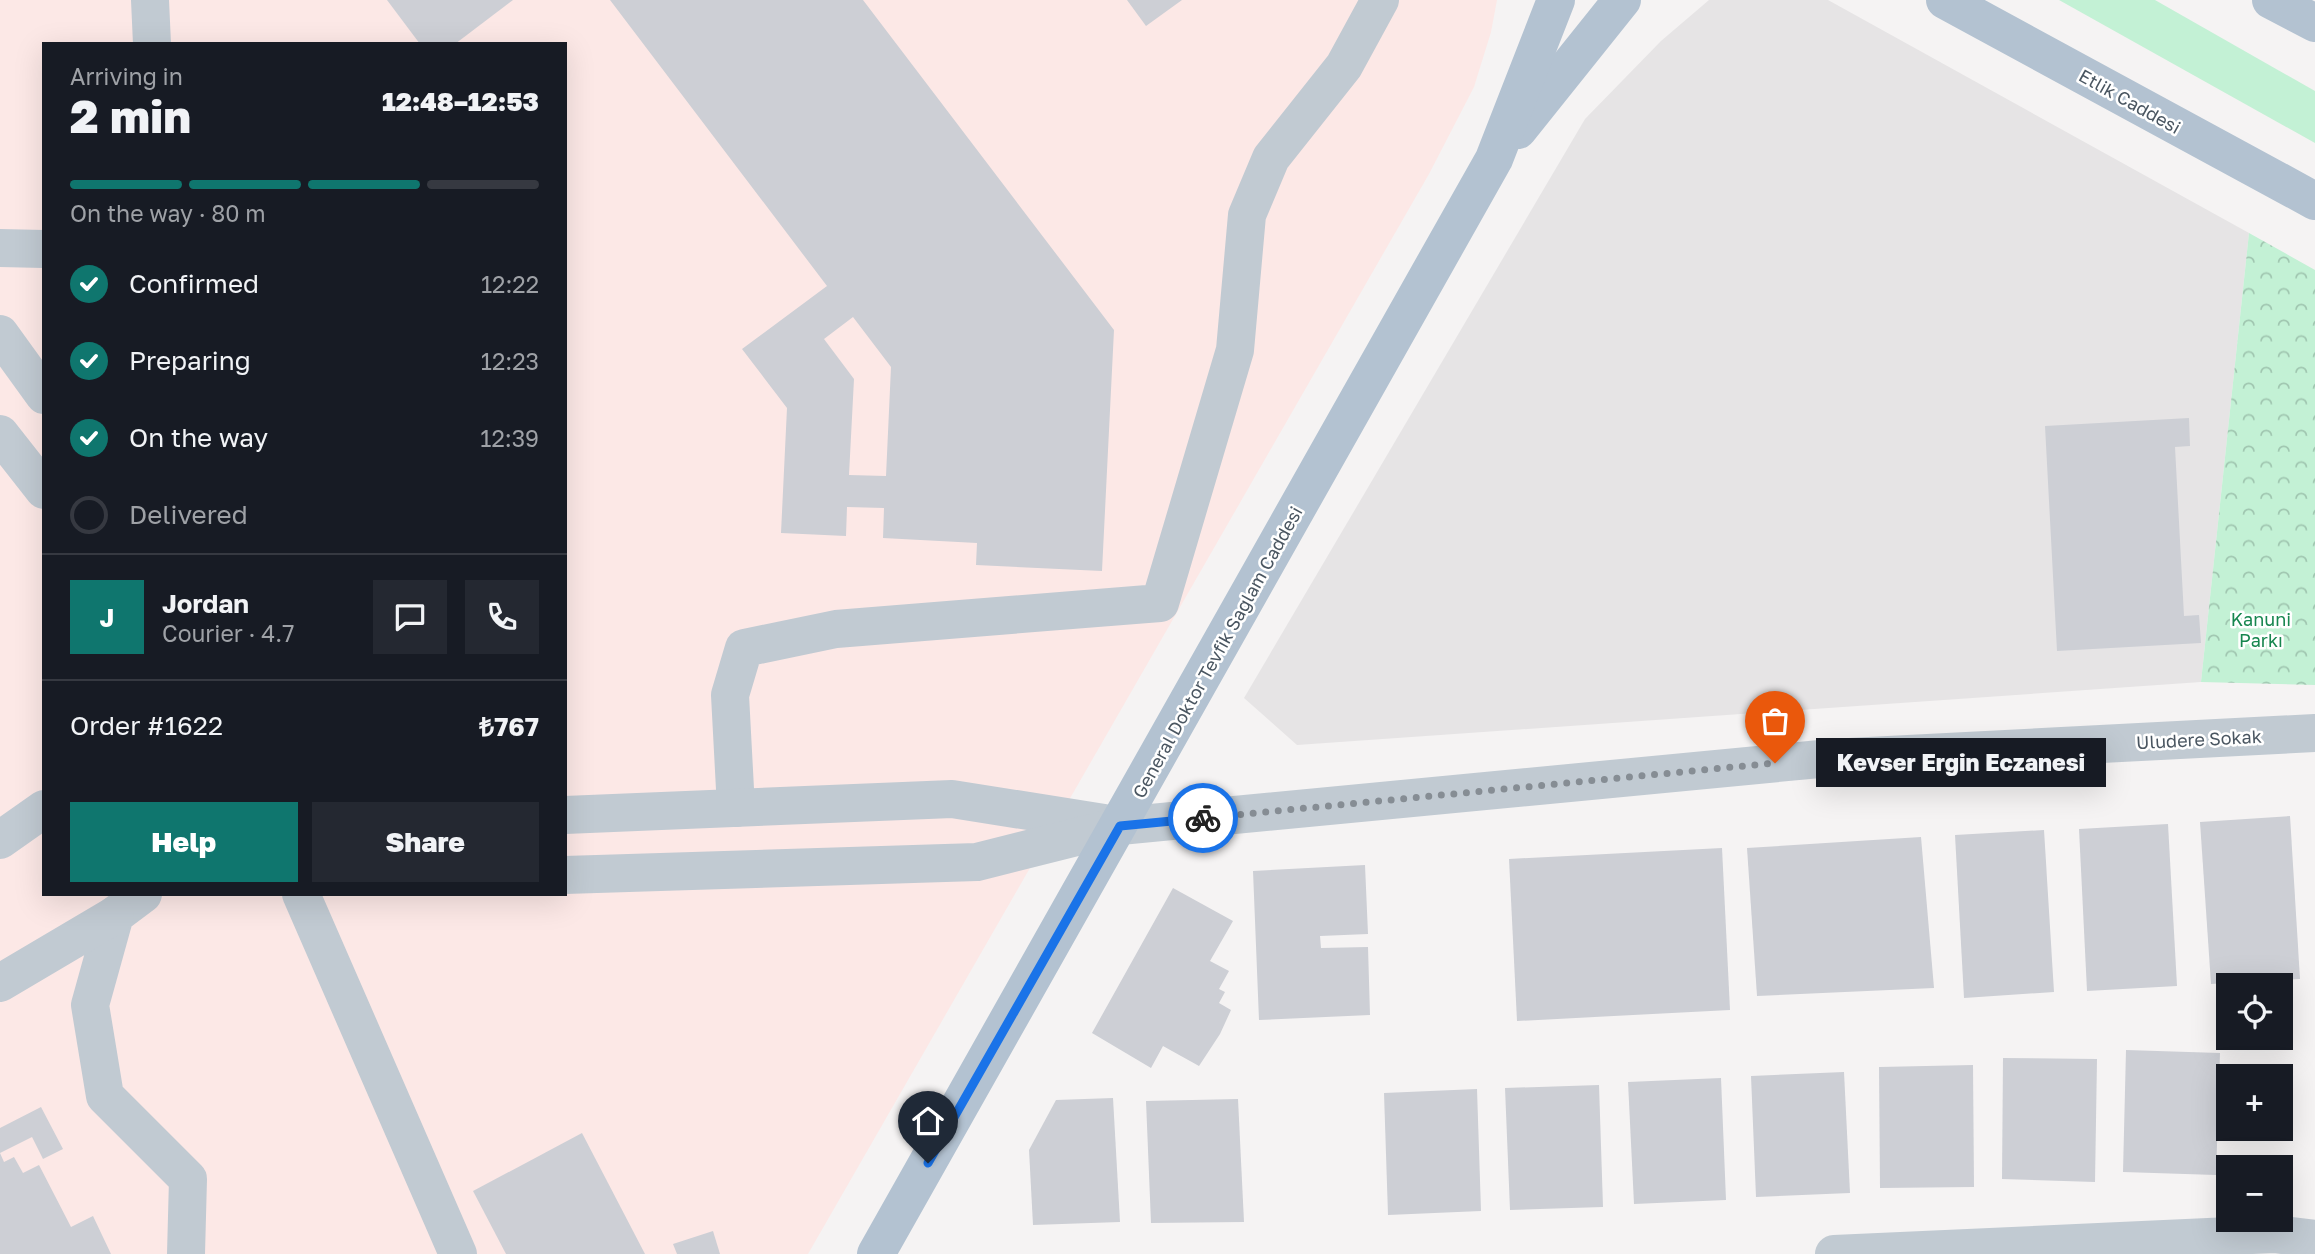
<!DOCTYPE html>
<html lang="en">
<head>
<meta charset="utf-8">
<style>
  :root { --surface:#171b24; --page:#242831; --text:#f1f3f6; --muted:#9ea1a6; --line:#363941; --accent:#0f766e }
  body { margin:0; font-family:"Golos Text",sans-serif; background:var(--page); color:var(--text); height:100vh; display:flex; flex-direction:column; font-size:26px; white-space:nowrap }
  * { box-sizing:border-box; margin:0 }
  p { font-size:23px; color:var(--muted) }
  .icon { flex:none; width:38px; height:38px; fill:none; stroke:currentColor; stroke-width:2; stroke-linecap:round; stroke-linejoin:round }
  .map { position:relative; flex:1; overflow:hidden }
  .panel { position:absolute; left:42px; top:42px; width:525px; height:854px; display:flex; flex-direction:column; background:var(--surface); border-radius:0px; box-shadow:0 7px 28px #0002 }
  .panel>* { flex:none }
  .buttons { position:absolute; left:2216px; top:973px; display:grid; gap:14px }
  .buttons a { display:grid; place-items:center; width:77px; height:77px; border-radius:0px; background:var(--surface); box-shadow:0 7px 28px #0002; font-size:35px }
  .pin { position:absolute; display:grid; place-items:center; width:60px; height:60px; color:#fff; margin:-72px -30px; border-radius:50% 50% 50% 0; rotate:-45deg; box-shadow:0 0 7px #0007 }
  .pin .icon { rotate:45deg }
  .courier { position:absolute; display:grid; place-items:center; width:70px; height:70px; margin:-35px; border:5px solid #1a73e8; border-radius:50%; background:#fff; color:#222; box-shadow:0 2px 9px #0007 }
  .bubble { position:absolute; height:49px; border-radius:0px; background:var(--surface); box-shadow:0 7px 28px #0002; font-size:23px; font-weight:800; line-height:49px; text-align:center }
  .summary em { font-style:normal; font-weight:800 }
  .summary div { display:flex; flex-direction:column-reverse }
  .summary { display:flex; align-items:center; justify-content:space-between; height:119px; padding:0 28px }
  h1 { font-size:46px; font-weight:800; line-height:52px }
  .bar { display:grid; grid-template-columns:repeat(4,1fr); gap:10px 7px; align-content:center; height:84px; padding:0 28px }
  .bar i { height:9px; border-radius:5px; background:var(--line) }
  .bar .on { background:var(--accent) }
  .bar p { grid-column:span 4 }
  .line { display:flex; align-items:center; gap:18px; padding:0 28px; border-top:2px solid var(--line) }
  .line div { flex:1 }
  .round { display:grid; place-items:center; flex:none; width:74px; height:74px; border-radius:0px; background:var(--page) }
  ol { padding:0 28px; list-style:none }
  li { display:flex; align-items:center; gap:21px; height:77px }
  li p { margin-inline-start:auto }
  li .icon { padding:7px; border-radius:50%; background:var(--accent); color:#fff; stroke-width:4 }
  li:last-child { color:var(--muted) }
  li i { width:38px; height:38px; border:4px solid var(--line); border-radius:50% }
  .primary-button { display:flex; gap:14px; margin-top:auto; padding:14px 28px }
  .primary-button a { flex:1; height:80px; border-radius:0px; background:var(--accent); color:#fff; font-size:28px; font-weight:800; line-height:80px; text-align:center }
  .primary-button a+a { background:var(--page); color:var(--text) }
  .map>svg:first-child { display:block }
  .education { fill:#e6e4e5 }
  .medical { fill:#fce8e6; fill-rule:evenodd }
  .grass { fill:#c3f1d5 }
  .park { fill:url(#park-crowns) }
  .building { fill:#cdcfd5; fill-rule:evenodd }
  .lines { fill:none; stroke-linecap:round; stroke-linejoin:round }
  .minor { stroke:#c1cad2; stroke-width:38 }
  .major { stroke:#b3c2d1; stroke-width:38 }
  .done { stroke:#868d94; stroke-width:7; stroke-dasharray:0 12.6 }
  .route { stroke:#1a73e8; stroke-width:9 }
  .labels { text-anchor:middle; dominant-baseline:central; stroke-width:5; stroke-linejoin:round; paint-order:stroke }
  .street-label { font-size:18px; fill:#4a5661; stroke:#fff }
  .park-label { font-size:18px; fill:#17864f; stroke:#fff }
</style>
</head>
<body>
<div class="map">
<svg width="2315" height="1254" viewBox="0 0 2315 1254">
  <defs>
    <pattern id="park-crowns" width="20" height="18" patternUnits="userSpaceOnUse" patternTransform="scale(1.75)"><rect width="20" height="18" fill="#c3f1d5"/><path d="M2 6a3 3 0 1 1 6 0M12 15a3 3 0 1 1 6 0" fill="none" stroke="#a0c6b0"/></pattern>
  </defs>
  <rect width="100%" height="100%" fill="#f5f3f3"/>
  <!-- education -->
  <path class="education" d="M1709,0H1828L2249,233L2201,682L1297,745L1244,698L1585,119L1661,41Z"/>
  <!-- medical -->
  <path class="medical" d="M0,0H1497L1491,32L1474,87L1429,174L808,1254H0ZM44,44H565V894H44Z"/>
  <!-- grass -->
  <path class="grass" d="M2059,0H2155L2315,91V143Z"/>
  <!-- park -->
  <path class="park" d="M2249,233L2315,270V685L2201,682Z"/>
  <!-- building -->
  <g class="building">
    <path d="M387,0H513L455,44H420Z"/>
    <path d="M610,0H863L1114,330L1102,571L976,565L977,543L883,538L884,508L847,507L846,536L781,533L787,408L742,349L827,286ZM853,317L891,367L886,476L849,475L854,379L824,339Z"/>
    <path d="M1127,0H1182L1146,26Z"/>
    <path d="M2189,418L2190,446L2175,447L2184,616L2199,615L2201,643L2057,651L2045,426Z"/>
    <path d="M2290,816L2300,979L2211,984L2200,822Z"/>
    <path d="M2168,824L2177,986L2087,991L2079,829Z"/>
    <path d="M2044,830L2054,992L1964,998L1955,835Z"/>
    <path d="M1921,837L1934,988L1757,996L1747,848Z"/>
    <path d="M1722,848L1730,1010L1517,1021L1509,859Z"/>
    <path d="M1365,865L1368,934L1320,936L1321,948L1368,947L1370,1015L1259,1020L1253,871Z"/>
    <path d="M1173,888L1233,921L1210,961L1229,971L1219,989L1225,992L1219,1003L1231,1010L1220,1034L1199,1066L1163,1046L1151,1068L1092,1033Z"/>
    <path d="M2126,1050L2220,1053L2216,1175L2123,1172Z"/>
    <path d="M2003,1058L2097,1059L2095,1182L2002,1179Z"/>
    <path d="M1973,1065L1974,1187L1880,1188L1879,1067Z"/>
    <path d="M1844,1072L1850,1193L1756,1197L1751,1076Z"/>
    <path d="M1721,1078L1726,1200L1634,1204L1628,1082Z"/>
    <path d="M1599,1085L1603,1207L1510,1210L1505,1088Z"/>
    <path d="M1477,1089L1481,1211L1388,1215L1384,1093Z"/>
    <path d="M1113,1098L1120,1222L1033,1225L1029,1150L1056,1100Z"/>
    <path d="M1238,1099L1244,1222L1151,1223L1146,1101Z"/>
    <path d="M41,1107L63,1149L43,1159L32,1137L0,1153L4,1162L14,1157L23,1173L39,1165L71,1227L93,1216L111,1254H0V1128Z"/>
    <path d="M582,1133L645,1254H506L473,1191Z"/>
    <path d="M713,1231L720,1254H677L673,1244Z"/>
  </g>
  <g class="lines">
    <!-- minor -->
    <g class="minor">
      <path d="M150,0L152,44"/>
      <path d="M0,248L44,249"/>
      <path d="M0,334L44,395"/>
      <path d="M0,434L44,490"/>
      <path d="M736,808L730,695L744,648L836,629L1160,603L1235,350L1247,215L1271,158L1344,66L1380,0"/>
      <path d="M565,815L952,799L1104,823"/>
      <path d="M0,840L44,809"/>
      <path d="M565,875L977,862L1120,826L1830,758L2315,733"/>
      <path d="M143,894L115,915L90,1005L105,1096L188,1179L186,1254"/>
      <path d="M301,894L458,1254"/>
      <path d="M0,983L115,915"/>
      <path d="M1834,1254L2274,1234L2315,1239"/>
    </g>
    <!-- major -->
    <g class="major">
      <path d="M1945,0L2315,201"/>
      <path d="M2271,0L2315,23"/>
      <path d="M1518,130L1622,0"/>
      <path d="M876,1254L1494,159L1556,0"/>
    </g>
  </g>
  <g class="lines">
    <!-- done -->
    <path class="done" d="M1203,818L1775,763"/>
    <!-- route -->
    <path class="route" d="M928,1163L1120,826L1203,818"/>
  </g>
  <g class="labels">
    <!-- street labels -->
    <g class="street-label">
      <text transform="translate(2130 101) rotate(29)">Etlik Caddesi</text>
      <text transform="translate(1217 652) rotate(-61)">General Doktor Tevfik Sağlam Caddesi</text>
      <text transform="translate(2199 739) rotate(-3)">Uludere Sokak</text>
    </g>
    <!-- park labels -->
    <g class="park-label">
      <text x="2261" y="619">Kanuni<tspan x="2261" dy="21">Parkı</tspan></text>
    </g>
  </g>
</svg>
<div class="buttons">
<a><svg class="icon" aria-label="locate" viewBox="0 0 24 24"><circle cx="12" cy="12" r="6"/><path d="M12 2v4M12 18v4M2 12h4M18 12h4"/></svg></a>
<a>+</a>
<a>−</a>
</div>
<div class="pin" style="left:1775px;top:763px;background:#ea580c"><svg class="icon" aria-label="bag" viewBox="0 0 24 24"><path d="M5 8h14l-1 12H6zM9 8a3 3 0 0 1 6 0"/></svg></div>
<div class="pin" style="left:928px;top:1163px;background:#1f2937"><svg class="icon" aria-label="home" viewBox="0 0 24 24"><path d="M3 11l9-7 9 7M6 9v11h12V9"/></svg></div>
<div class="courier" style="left:1203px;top:818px"><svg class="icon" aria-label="bike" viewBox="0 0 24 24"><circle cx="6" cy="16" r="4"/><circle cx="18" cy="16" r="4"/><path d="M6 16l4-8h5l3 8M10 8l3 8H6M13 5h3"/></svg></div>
<div class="bubble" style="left:1816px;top:738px;width:290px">Kevser Ergin Eczanesi</div>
<section class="panel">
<div class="summary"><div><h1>2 min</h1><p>Arriving in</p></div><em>12:48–12:53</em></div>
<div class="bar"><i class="on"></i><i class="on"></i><i class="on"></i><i></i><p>On the way · 80 m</p></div>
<ol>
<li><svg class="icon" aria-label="check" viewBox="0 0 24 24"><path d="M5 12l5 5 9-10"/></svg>Confirmed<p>12:22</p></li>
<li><svg class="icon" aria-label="check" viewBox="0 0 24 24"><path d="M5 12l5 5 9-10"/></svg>Preparing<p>12:23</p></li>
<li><svg class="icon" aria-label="check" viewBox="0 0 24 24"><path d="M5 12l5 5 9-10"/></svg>On the way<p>12:39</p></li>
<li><i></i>Delivered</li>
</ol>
<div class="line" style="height:126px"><b class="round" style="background:var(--accent);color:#fff">J</b><div><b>Jordan</b><p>Courier · 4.7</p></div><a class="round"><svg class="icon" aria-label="chat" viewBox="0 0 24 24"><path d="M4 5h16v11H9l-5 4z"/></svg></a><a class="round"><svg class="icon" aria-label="phone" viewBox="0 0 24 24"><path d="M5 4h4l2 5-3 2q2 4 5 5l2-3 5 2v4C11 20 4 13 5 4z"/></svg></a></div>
<div class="line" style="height:91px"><div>Order #1622</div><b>₺767</b></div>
<div class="primary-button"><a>Help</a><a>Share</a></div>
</section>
</div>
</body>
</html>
